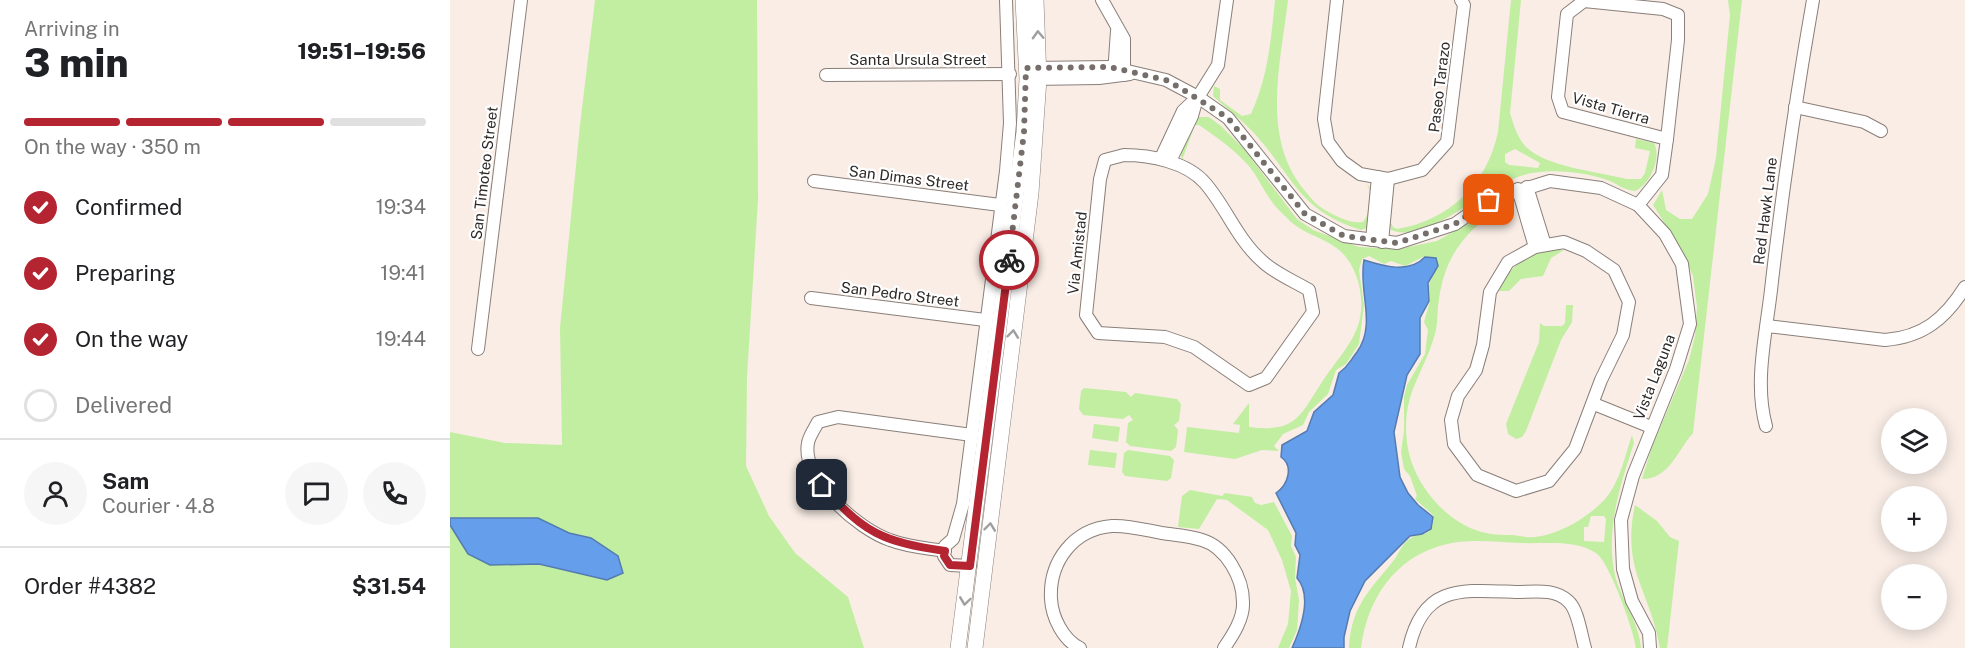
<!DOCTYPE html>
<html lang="en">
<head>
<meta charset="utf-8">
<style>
  :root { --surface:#fff; --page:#f6f6f6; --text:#202124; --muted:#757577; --line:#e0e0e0; --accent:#b52431 }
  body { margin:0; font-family:"Public Sans",sans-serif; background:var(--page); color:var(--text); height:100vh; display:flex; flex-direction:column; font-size:22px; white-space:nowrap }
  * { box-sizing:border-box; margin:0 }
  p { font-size:20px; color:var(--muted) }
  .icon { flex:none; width:33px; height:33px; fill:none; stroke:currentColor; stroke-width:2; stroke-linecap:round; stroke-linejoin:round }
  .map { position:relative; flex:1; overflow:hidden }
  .sheet { display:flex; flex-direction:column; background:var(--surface); width:450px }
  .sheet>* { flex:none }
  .tools { position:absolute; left:1431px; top:408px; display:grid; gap:12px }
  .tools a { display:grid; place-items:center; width:66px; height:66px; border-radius:50%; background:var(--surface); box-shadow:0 3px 15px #0003; font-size:30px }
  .pin { position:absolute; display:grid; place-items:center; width:51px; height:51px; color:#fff; margin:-26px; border-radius:12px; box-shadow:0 3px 9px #0006 }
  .courier { position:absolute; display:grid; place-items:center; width:60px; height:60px; margin:-30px; border:4px solid #b52431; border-radius:50%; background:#fff; color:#222; box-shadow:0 2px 8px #0007 }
  .overview em { font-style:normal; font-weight:800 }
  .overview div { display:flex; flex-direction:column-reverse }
  .overview { display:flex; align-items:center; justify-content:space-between; height:102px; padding:0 24px }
  h1 { font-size:39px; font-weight:800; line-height:45px }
  .bar { display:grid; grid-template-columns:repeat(4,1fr); gap:9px 6px; align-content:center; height:72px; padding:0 24px }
  .bar i { height:8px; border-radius:4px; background:var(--line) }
  .bar .active { background:var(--accent) }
  .bar p { grid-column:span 4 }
  .line { display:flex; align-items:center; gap:15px; padding:0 24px; border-top:2px solid var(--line) }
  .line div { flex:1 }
  .round { display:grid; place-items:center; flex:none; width:63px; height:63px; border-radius:32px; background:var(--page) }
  ol { padding:0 24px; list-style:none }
  li { display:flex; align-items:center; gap:18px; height:66px }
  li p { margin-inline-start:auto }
  li .icon { padding:6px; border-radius:50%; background:var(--accent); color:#fff; stroke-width:4 }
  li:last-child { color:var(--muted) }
  li i { width:33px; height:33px; border:3px solid var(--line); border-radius:50% }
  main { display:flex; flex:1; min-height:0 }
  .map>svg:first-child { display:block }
  .green { fill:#c1eea1; fill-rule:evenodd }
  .water { fill:#659eea; stroke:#557bb0; stroke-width:1.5 }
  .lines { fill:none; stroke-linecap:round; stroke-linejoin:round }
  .minor-casing { stroke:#8a7f79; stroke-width:14 }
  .major-casing { stroke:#8a7f79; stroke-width:16 }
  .minor { stroke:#fff; stroke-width:12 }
  .major { stroke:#fff; stroke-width:15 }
  .oneway { stroke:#a19f9e }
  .done { stroke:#766e6a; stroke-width:6; stroke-dasharray:0 10.8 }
  .route { stroke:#b52431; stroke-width:8 }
  .labels { text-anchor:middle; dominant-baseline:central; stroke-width:4.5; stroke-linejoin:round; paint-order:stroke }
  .street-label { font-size:15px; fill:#2f2a28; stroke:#fff }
</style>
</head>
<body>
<main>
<section class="sheet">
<div class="overview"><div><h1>3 min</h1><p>Arriving in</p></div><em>19:51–19:56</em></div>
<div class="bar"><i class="active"></i><i class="active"></i><i class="active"></i><i></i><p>On the way · 350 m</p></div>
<ol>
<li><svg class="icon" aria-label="check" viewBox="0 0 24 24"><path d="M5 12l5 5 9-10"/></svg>Confirmed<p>19:34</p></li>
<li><svg class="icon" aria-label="check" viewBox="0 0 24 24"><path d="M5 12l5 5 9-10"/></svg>Preparing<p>19:41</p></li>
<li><svg class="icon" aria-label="check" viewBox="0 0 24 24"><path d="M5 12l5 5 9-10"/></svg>On the way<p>19:44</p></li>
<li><i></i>Delivered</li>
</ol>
<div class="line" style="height:108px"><a class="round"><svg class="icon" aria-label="person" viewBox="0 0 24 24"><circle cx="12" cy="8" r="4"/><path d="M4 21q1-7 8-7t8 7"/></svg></a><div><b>Sam</b><p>Courier · 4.8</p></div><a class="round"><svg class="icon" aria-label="chat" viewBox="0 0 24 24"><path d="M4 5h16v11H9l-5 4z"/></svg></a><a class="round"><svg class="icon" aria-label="phone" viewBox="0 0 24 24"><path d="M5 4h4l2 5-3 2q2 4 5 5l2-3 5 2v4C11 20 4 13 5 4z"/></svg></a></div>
<div class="line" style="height:78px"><div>Order #4382</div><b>$31.54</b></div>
</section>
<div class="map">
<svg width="1515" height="648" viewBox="0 0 1515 648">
  <rect width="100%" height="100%" fill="#f9ede6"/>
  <!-- green -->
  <g class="green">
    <path d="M145,0H307L308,199L297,377L296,466L319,516L345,553L398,597L414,648H0V432L55,443L112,445L110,328L130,125Z"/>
    <path d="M825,0H838C831,62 810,138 855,191C861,198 866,205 875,210C886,216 900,224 913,222C921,213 917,204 921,194L917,184C926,193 922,217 917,228L911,230C848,210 844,177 804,133C792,120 776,108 763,96L764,86L770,89V100L792,116L801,114C818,77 821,40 825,0Z"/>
    <path d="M1061,0H1071L1060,113C1064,126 1067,137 1076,147C1096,167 1149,172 1177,179H1191L1195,173L1200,151L1185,148L1186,139L1204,143C1212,158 1200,185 1185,191C1175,190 1168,185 1160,181C1135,172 1108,169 1082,173C1039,180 980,246 941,230L939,219L943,227L947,229C1000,220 1037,184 1048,132ZM1065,149L1090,163L1088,168L1059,165L1055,162V154Z"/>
    <path d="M1278,0H1292L1243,433C1228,449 1220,479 1192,479L1202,447L1239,360L1245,336L1247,307L1243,276L1232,250L1203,205L1212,190L1216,210L1230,219H1242L1258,194L1266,158L1280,15Z"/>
    <path d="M746,117H759L771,126L794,149L847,219L863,230L909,247L949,249L987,241L1056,202C1019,230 996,250 989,299C987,309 988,320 986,330C975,374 951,392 957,442C961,481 996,525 1036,533C1044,535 1054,535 1063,535C1070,536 1078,538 1085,537C1111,534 1139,517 1156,498C1170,481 1175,456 1182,435L1184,443C1170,486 1154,533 1166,579C1173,602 1189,623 1191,648H1186C1184,631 1159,561 1146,553C1125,539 1095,544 1071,543C1045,542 1019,538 993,545C944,558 917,600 911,648H899C901,606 920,590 944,560C948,555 951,546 957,541C970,529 982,542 984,516L965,499L967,496L960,476L954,469L951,452L954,431V397L957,385L975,354L978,330L974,322L980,301L979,285L988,265L984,257H973L955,266L941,261L934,264L919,256L912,259L909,270L914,305L909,344L896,364L886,370L878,394L859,412L853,425L833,434L824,446L829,451L812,450L785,459L734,452L737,427L789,433L790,425L783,424L799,403V427C846,433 850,416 872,382C895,347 919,330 909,285C906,272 899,258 889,250C874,237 852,234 838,219C832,213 825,207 820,199C812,188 807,175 798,165C784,149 766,137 749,125H745L732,160L730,148ZM1141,516H1154L1156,519L1154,542L1134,541V527H1138Z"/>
    <path d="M1098,250H1114L1101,258L1093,276L1071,279L1059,291H1049C1057,268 1075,256 1098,250Z"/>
    <path d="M1116,305H1123L1122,322L1111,340L1076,431L1072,437L1066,439L1058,434L1056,424L1089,342L1090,323L1094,326H1112L1115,323Z"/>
    <path d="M634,388L676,392L681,397L685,393L727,399L731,404L729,421L724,425L728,430L726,447L721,451L680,446L676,442L678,423L683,420L679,415L673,419L633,415L629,409L631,391Z"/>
    <path d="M644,424L670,427L668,442L642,438Z"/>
    <path d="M640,450L667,453L665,468L638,465Z"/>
    <path d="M678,450L720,456L724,460L721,478L717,481L675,476L672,472L674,453Z"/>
    <path d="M740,490L772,496L775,493L802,497L805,503L811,505L824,502L842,536L841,546L846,557L845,578L849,600L847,630L839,648H828L838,624L841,591L832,560L818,530L777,500L767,499L749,529L728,527L732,496Z"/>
    <path d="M1185,505L1207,521L1220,537L1229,541L1217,648H1210C1200,590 1171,570 1185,505Z"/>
  </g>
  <!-- water -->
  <g class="water">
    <path d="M975,257L986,258L988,266L978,283L979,301L970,318V354L957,375L944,432L950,477L958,493L968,505L983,517L981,529L972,534L960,536L915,581L900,611L894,637V648H842C851,628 863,596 847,578L850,555L845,545L846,533L826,493C838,485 844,466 831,457L832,445L857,431L864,412L883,395L889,373C900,365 899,362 907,352C927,324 908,291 914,260C933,266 959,274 975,257Z"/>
    <path d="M0,518H88L119,533L141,538L168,556L173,573L157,580L89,564L40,565L18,554L0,525Z"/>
  </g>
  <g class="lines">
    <defs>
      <g id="minor">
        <path d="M652,0L674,39V75"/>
        <path d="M887,0L874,119L878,142L892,161L910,174L938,179L972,170L997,142L1014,5L1011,0"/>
        <path d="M1134,1L1213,9L1228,15V40L1217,139L1113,112L1108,97L1117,14Z"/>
        <path d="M581,68L660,67L716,80L748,97L778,118L855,214L894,236L947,243L1005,224L1039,200L1100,181L1151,188L1188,205L1215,234L1232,264L1240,324L1226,369L1183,476L1171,520L1173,569L1182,601L1199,633L1200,648"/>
        <path d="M664,74L667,31"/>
        <path d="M376,75L560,74"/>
        <path d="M581,79L649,78L680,74"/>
        <path d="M1345,107L1414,122L1431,131"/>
        <path d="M674,155C700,155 737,162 755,183C776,207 787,239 812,261C824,273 844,281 859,290L863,312L816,378L799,385L744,347L715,337L648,333L636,315L650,179L655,160Z"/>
        <path d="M711,158L733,111L748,97L768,65L777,0"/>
        <path d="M720,161L742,116L747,98"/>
        <path d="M364,181L550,205"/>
        <path d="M1077,187L1095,245"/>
        <path d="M1068,189L1085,247"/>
        <path d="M1188,205L1212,175L1217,139"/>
        <path d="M922,240L928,177"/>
        <path d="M932,242L938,179"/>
        <path d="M1114,242L1136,251L1164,270L1179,302L1173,335L1151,380L1125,449L1099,481L1066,491L1027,475L1004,444L1001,420L1008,396L1026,370L1033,345L1040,292L1058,262L1085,247Z"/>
        <path d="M361,298L535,320"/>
        <path d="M1317,326L1435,340C1473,337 1495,319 1515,287"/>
        <path d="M28,349L71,0"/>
        <path d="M1144,404L1201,427"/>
        <path d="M1316,426C1304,383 1316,334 1321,290C1332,193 1346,97 1363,0"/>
        <path d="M495,551C476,548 458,547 440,540C408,529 351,480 358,443C359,436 365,428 368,422L388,417L522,435"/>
        <path d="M520,566L500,565L494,556L495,546L503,539L513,504L556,171L560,123L556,0"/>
        <path d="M630,648C613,640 602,617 601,599C599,562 623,529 662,526C677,525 696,530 712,533C725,535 740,536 752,540C776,547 793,578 793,602C794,618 783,635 774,648"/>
        <path d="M959,648C973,584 1012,590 1066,592C1084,592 1104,588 1118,601C1128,609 1131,635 1135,648"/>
      </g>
      <g id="major">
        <path d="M508,648L574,132L577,79L573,0"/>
        <path d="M525,648L581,193L589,79L586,0"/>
      </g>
    </defs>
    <!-- minor casing -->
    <use href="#minor" class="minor-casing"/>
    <!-- major casing -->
    <use href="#major" class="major-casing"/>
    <!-- minor -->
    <use href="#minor" class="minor"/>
    <!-- major -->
    <use href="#major" class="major"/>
  </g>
  <!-- one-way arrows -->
  <defs><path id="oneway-chevron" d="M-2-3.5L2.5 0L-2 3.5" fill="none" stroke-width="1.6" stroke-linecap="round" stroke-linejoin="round" transform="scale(1.5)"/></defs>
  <g class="oneway">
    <use href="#oneway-chevron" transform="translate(588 35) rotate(-92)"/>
    <use href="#oneway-chevron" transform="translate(563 334) rotate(-83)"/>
    <use href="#oneway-chevron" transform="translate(540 527) rotate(-83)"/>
    <use href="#oneway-chevron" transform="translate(515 601) rotate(98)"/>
  </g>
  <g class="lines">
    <!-- done -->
    <path class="done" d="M559,260L574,132L576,68L660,67L716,80L732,89L778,118L855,214L894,236L947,243L1005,224L1039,200"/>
    <!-- route -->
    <path class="route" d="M372,485C412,533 434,542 495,551L494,556L500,565L520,566L559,260"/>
  </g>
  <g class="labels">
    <!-- street labels -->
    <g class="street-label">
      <text x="468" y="59">Santa Ursula Street</text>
      <text transform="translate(989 87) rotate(-83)">Paseo Tarazo</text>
      <text transform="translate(1161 108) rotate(16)">Vista Tierra</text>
      <text transform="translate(34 173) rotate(-83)">San Timoteo Street</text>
      <text transform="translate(459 178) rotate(7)">San Dimas Street</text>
      <text transform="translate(1315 211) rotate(-83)">Red Hawk Lane</text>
      <text transform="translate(627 253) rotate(-84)">Via Amistad</text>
      <text transform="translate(450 294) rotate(7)">San Pedro Street</text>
      <text transform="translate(1204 377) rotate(-69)">Vista Laguna</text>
    </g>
  </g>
</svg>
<div class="tools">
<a><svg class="icon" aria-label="layers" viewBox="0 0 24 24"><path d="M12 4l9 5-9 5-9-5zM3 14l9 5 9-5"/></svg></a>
<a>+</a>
<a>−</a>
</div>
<div class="pin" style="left:1039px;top:200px;background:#ea580c"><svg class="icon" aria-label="bag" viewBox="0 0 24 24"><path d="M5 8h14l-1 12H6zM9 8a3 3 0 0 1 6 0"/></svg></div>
<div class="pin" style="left:372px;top:485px;background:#1f2937"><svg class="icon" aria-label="home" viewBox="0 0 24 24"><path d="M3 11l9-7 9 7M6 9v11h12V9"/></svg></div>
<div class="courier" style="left:559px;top:260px"><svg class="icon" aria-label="bike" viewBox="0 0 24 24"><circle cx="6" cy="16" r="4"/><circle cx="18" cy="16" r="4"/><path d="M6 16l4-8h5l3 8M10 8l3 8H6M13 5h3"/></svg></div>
</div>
</main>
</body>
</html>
